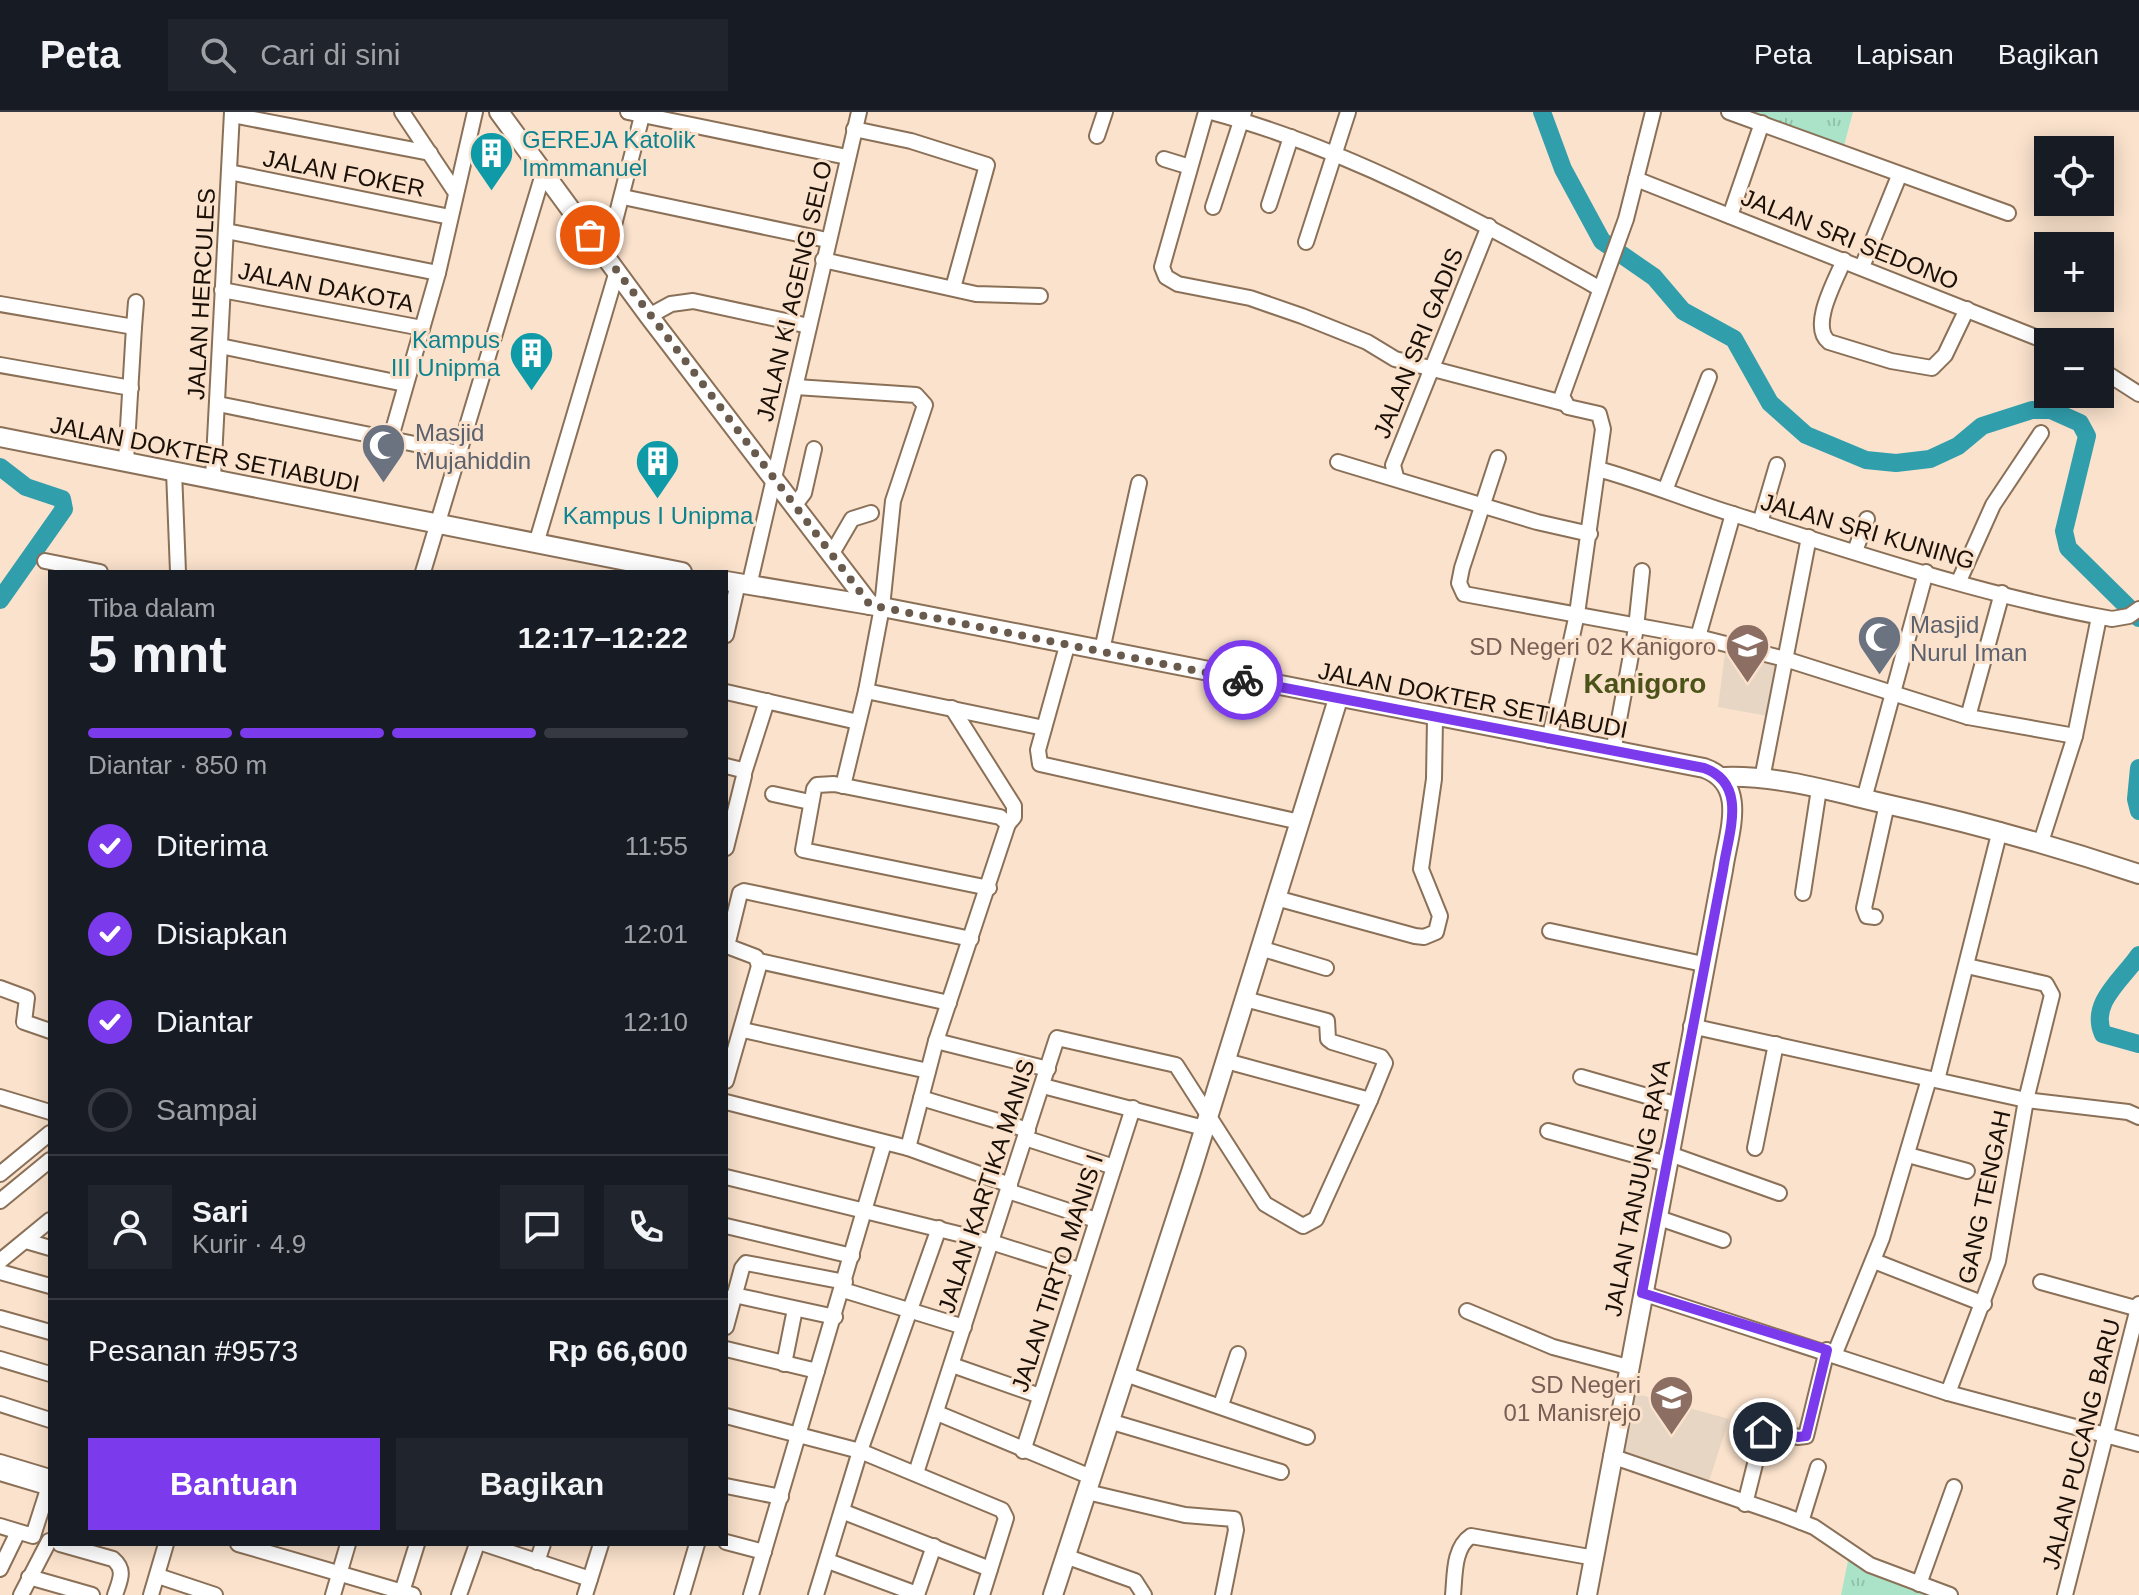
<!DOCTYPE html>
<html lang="id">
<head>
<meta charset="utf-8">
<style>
  :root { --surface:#171b24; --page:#20242c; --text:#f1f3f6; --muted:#9ea1a6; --line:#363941; --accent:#7c3aed }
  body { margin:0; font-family:Helvetica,sans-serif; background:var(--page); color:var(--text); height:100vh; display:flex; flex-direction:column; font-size:30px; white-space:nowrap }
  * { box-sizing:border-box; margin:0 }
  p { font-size:26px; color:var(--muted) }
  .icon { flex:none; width:44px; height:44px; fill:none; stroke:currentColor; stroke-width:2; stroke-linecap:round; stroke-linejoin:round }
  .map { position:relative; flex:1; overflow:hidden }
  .side { position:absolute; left:48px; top:458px; width:680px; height:976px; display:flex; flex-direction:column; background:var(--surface); border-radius:0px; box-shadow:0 4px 20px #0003 }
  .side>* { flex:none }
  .fabs { position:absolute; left:2034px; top:24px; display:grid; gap:16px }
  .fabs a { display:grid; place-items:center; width:80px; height:80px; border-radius:0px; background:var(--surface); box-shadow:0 4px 20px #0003; font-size:40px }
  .pin { position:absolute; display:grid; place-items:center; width:68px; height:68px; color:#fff; margin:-34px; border:4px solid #fff; border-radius:50%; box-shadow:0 2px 8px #0007 }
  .courier { position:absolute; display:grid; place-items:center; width:80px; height:80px; margin:-40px; border:6px solid #7c3aed; border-radius:50%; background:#fff; color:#222; box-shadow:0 2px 10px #0007 }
  .overview em { font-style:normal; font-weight:600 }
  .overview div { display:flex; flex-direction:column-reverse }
  .overview { display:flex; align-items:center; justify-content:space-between; height:136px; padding:0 40px }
  h1 { font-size:52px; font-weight:600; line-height:60px }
  .bar { display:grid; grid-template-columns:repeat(4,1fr); gap:12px 8px; align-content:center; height:96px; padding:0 40px }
  .bar i { height:10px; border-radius:6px; background:var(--line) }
  .bar .active { background:var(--accent) }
  .bar p { grid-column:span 4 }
  .line { display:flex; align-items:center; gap:20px; padding:0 40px; border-top:2px solid var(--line) }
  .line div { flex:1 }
  .round { display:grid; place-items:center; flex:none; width:84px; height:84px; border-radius:0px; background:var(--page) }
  ol { padding:0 40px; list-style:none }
  li { display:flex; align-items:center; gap:24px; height:88px }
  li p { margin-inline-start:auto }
  li .icon { padding:8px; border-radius:50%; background:var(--accent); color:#fff; stroke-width:4 }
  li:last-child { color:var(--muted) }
  li i { width:44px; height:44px; border:4px solid var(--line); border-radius:50% }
  .button { display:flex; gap:16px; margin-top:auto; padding:16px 40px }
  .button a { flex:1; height:92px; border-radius:0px; background:var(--accent); color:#fff; font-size:32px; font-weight:600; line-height:92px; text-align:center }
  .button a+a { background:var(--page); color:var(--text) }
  header { display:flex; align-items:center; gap:48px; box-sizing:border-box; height:112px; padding:0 40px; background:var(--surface); border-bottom:2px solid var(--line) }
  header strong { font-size:38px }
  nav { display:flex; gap:44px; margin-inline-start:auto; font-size:28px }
  .search { width:560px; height:72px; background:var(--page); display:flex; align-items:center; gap:20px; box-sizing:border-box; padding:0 28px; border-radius:0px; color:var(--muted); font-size:30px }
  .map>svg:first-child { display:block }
  .education { fill:#e7d6c4 }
  .grass { fill:url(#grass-tufts) }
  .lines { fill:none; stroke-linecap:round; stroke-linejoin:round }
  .river { stroke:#319eac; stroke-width:18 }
  .minor-casing { stroke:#8b7058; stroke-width:18 }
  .major-casing { stroke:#8b7058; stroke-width:22 }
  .minor { stroke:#fff; stroke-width:14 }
  .major { stroke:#fff; stroke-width:18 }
  .done { stroke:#685a4c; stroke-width:8; stroke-dasharray:0 14.4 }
  .route { stroke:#7c3aed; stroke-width:10 }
  .labels { text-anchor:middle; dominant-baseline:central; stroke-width:6; stroke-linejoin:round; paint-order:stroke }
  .culture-label { font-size:24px; fill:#0d838f; stroke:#fae2cc; text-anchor:start }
  .street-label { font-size:24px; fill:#1a1007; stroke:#fae2cc }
  .worship-label { font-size:24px; fill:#5b616d; stroke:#fae2cc; text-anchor:start }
  .education-label { font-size:24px; fill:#785e54; stroke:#fae2cc; text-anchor:end }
  .quarter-label { font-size:28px; font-weight:bold; fill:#4c5319; stroke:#fae2cc }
</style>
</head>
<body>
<header>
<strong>Peta</strong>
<div class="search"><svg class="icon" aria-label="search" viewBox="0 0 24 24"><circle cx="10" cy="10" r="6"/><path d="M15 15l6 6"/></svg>Cari di sini</div>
<nav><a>Peta</a><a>Lapisan</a><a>Bagikan</a></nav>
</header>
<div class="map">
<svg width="2139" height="1483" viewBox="0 0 2139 1483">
  <defs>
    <pattern id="grass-tufts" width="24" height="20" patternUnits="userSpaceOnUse" patternTransform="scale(2)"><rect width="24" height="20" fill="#aae3c7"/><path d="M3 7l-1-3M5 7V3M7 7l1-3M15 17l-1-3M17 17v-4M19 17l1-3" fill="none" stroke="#92c2a9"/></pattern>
  </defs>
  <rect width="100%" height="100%" fill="#fae2cc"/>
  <!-- education -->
  <g class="education">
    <path d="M1725,541L1776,551L1768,604L1718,595Z"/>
    <path d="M1634,1281L1729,1307L1709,1369L1618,1342Z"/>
  </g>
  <!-- grass -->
  <g class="grass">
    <path d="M1732,0H1853L1842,41Z"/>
    <path d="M1849,1444L1946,1483H1841Z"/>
  </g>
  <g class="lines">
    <!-- river -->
    <g class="river">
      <path d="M1542,0L1563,57L1602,129L1654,165L1683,199L1734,227L1770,291L1806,323L1866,348L1896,351L1930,347L1958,334L1982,314L2032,298H2051L2080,311L2087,324L2064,419L2068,436L2139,506"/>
      <path d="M0,355L26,375L62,387L64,397L0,488"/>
      <path d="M2139,656L2136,687L2139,699"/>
      <path d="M2139,843C2123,867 2089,891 2103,922L2139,932"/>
    </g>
    <defs>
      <g id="minor">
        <path d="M402,0L454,78"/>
        <path d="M628,0L847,45"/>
        <path d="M1206,0L1162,155L1166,165L1178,172L1250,186L1302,204L1367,230L1395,247L1563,291"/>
        <path d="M1211,0C1350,37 1475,107 1599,176"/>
        <path d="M1729,0L2008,101"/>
        <path d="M232,3L430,41"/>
        <path d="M854,17L911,29L987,53L953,176"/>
        <path d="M1097,24L1105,0"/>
        <path d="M1164,47L1190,55"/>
        <path d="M229,60L450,105"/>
        <path d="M1636,67L2048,230"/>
        <path d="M623,85L827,128"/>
        <path d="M1269,93L1291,25"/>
        <path d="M1213,95L1244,0"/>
        <path d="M1730,104L1762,11"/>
        <path d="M226,119L438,161"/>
        <path d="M1306,130L1348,0"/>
        <path d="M606,144L643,0"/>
        <path d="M823,148L976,182L1040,184"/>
        <path d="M1844,148C1836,168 1809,214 1829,230L1891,249L1932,256L1945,243L1967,197"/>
        <path d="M1862,155L1899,64"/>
        <path d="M222,178L422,216"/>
        <path d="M0,192L134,215L126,349"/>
        <path d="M649,204L671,192L693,189L809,214"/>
        <path d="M134,215L136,190"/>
        <path d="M220,234L405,272"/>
        <path d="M0,253L131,276"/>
        <path d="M2100,257L2139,282"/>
        <path d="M796,275L916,283L925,293L893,389L882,495L866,579L1044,616"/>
        <path d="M218,292L459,341"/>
        <path d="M391,325L438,161L475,0"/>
        <path d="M1498,346L1462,456L1459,471L1464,482L1698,525L1785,547L1968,605L2075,624"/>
        <path d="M1338,350L1537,410L1590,422"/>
        <path d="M1598,357C1645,370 1690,389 1736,403C1859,442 1985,484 2112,507L2129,504L2139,497"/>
        <path d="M174,359L178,460"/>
        <path d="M1396,365L1393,353L1489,114"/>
        <path d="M213,366L232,0"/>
        <path d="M1666,376L1709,265"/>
        <path d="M794,394L804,381L814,337"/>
        <path d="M1760,411L1777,353"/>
        <path d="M536,432L617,159"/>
        <path d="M1855,439L1867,407"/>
        <path d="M831,443L852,407L871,401"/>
        <path d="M45,449L100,460"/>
        <path d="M423,460L543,62"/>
        <path d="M1959,469L1993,393L2041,321"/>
        <path d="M749,474L859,0"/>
        <path d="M726,523L738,471"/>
        <path d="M1698,525L1733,402"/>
        <path d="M1067,534L1038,638L1040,652L1300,710"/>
        <path d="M1102,538L1139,371"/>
        <path d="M726,580L858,610"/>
        <path d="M952,596L1014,694V705L1008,712"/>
        <path d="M1968,605L2002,481"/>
        <path d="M1549,628L1577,502L1603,317L1599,302L1568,295L1562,284L1626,107L1653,0"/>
        <path d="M1613,640L1636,516L1642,459"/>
        <path d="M726,654L742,658L744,664L726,736"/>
        <path d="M744,661L767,589"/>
        <path d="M1762,667L1809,425"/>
        <path d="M843,674L866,579"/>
        <path d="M773,682L810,690"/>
        <path d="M1864,687L1926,460"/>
        <path d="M2041,730L2075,624L2099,505"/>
        <path d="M1803,781L1819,677"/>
        <path d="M1276,786L1415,824L1424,825L1436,820L1440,804L1421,757L1434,667L1435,606"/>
        <path d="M1875,805L1867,804L1864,796L1887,692"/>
        <path d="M1550,819L1703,852"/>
        <path d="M1260,836L1326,856"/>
        <path d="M759,849L949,891"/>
        <path d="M0,876L27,886L24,910L50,919"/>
        <path d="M1245,887L1327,909L1328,927L1332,930L1381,945L1385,951L1370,988"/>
        <path d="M1691,914L2026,988L2128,1000L2139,1005"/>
        <path d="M743,918L928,959"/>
        <path d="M936,929L1048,957"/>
        <path d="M1581,965L1678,993"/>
        <path d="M1937,968L2000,718"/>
        <path d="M726,969L759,854L756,845L727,834L740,781L744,779L971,827"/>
        <path d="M1043,974L1204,1016"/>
        <path d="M0,985L50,1000"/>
        <path d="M921,986L1028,1018"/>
        <path d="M726,990L908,1036L1010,1073"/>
        <path d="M1548,1019L1667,1052"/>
        <path d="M1025,1026L1114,1055"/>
        <path d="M908,1036L936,929L1008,712L1000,705L834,672L817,673L814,677L803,738L989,776"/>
        <path d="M1755,1036L1776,932"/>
        <path d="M1667,1041L1779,1081"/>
        <path d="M1908,1043L1967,1059"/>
        <path d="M0,1062L50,1021"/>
        <path d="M726,1065L991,1130L1079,1158"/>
        <path d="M1008,1079L1096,1108"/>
        <path d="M0,1089L50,1048"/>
        <path d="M1656,1105L1723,1128"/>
        <path d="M726,1114L852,1144"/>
        <path d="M26,1129L50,1136"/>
        <path d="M0,1149L50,1108"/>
        <path d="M1874,1149L1984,1192"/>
        <path d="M0,1160L50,1174"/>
        <path d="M2041,1170L2139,1197"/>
        <path d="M843,1178L964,1215"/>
        <path d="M1642,1181L1948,1281L2139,1332"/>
        <path d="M734,1183L835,1205"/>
        <path d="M1467,1199L1553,1235L1628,1255"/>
        <path d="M0,1206L50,1220"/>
        <path d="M726,1215L742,1156L746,1151L845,1170"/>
        <path d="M726,1237L817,1259"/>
        <path d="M1835,1241L1882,1126L1929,967"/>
        <path d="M0,1247L50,1262"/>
        <path d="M784,1252L795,1197"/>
        <path d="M952,1253L1040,1284"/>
        <path d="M1125,1262L1307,1325"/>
        <path d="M1948,1281L1998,1149L2026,988L2052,883L2046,872L1967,854"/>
        <path d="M0,1292L50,1308"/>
        <path d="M1221,1293L1238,1242"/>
        <path d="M937,1301L1091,1365"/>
        <path d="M726,1304L860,1339L1002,1398L1006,1406L982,1483"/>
        <path d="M1109,1309L1281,1360"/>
        <path d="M1023,1339L1133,996"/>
        <path d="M1611,1344L1783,1403L1814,1415L1870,1453L1950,1483"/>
        <path d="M0,1350L50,1365"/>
        <path d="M0,1361L50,1376"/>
        <path d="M916,1361L1057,926L1176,953L1265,1092L1303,1114L1316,1107L1370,988L1226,949"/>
        <path d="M726,1374L781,1385"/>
        <path d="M1087,1380L1185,1403L1234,1407L1236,1418L1223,1483"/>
        <path d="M1745,1392L1763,1320L1770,1317L1798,1325L1806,1324L1827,1238"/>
        <path d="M844,1400L990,1457"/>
        <path d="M1801,1410L1818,1355"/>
        <path d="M0,1414L33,1424L50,1371"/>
        <path d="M726,1430L764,1440"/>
        <path d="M60,1432L113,1447C126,1458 120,1468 115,1483"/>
        <path d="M238,1432L413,1483"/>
        <path d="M485,1432L590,1467"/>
        <path d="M1065,1444L1135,1469L1144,1483"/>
        <path d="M828,1449L917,1482"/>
        <path d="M537,1450L543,1432"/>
        <path d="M0,1457L18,1420"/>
        <path d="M158,1464L215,1483"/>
        <path d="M29,1465L92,1483"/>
        <path d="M1919,1472L1954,1375"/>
        <path d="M402,1480L417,1432"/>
        <path d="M21,1483L49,1429"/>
        <path d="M151,1483L166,1432"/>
        <path d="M333,1483L348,1432"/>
        <path d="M459,1483L477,1432"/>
        <path d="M585,1483L601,1432"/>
        <path d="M682,1483L697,1432"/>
        <path d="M751,1483L884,1031"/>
        <path d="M816,1483L860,1339L939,1116"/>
        <path d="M917,1483L934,1434"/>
        <path d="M1453,1483C1455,1464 1453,1436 1471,1424L1595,1446"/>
        <path d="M2065,1483L2139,1192"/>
      </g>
      <g id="major">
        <path d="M499,0L649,204L870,493"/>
        <path d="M0,325L682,460"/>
        <path d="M726,469L882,495L1704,656C1749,672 1728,722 1723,758L1587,1483"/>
        <path d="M1724,665C1778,663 1834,680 1886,692C1972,711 2055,734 2139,762"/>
        <path d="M1053,1483L1191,1060L1338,587"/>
      </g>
    </defs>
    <!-- minor casing -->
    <use href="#minor" class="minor-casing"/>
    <!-- major casing -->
    <use href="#major" class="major-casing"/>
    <!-- minor -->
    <use href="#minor" class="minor"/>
    <!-- major -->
    <use href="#major" class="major"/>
  </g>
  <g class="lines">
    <!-- done -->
    <path class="done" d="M590,123L870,493L1243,568"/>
    <!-- route -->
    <path class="route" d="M1243,568L1704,656C1749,672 1728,722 1723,758L1642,1181L1827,1238L1806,1324L1798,1325L1770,1317L1763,1320"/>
  </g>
  <!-- icons -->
  <defs>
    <symbol id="building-pin" viewBox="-11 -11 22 30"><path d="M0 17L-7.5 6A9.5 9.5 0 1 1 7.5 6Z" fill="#0f9aa8" stroke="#fae2cc"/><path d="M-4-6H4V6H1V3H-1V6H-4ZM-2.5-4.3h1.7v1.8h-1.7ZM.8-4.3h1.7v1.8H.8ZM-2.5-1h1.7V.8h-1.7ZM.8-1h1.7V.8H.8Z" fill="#fff"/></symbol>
    <symbol id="mosque-pin" viewBox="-11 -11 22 30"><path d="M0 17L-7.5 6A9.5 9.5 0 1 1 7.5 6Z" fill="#6b7280" stroke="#fae2cc"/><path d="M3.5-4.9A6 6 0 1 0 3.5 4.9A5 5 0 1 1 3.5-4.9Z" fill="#fff"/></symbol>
    <symbol id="school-pin" viewBox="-11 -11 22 30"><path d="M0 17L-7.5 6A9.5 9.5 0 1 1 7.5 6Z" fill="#8d6e63" stroke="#fae2cc"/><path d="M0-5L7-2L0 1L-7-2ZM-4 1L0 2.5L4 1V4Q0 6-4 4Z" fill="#fff"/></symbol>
  </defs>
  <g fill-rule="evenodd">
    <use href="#building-pin" x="466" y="16" width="51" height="69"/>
    <use href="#building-pin" x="506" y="216" width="51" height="69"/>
    <use href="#mosque-pin" x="358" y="308" width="51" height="69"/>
    <use href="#building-pin" x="632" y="324" width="51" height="69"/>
    <use href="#mosque-pin" x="1854" y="500" width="51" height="69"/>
    <use href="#school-pin" x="1722" y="508" width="51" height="69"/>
    <use href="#school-pin" x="1646" y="1260" width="51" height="69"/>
  </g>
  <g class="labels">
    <!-- culture labels -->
    <g class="culture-label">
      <text x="522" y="27">GEREJA Katolik<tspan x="522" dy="28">Immmanuel</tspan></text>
      <text x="500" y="227" text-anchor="end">Kampus<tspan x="500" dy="28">III Unipma</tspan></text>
      <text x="658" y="403" text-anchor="middle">Kampus I Unipma</text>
    </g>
    <!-- street labels -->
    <g class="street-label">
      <text transform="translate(344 61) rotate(11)">JALAN FOKER</text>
      <text transform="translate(1850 127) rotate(22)">JALAN SRI SEDONO</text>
      <text transform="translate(326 175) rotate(11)">JALAN DAKOTA</text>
      <text transform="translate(794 179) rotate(-77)">JALAN KI AGENG SELO</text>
      <text transform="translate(201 182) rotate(-87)">JALAN HERCULES</text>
      <text transform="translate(1418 231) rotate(-68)">JALAN SRI GADIS</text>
      <text transform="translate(205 342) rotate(11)">JALAN DOKTER SETIABUDI</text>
      <text transform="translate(1868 419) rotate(16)">JALAN SRI KUNING</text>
      <text transform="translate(1473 588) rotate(11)">JALAN DOKTER SETIABUDI</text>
      <text transform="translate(986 1074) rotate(-72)">JALAN KARTIKA MANIS</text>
      <text transform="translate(1637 1076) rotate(-79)">JALAN TANJUNG RAYA</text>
      <text transform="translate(1984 1085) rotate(-78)">GANG TENGAH</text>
      <text transform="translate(1057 1161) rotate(-72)">JALAN TIRTO MANIS I</text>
      <text transform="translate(2081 1332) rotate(-76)">JALAN PUCANG BARU</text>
    </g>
    <!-- worship labels -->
    <g class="worship-label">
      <text x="415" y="320">Masjid<tspan x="415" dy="28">Mujahiddin</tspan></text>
      <text x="1910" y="512">Masjid<tspan x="1910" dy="28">Nurul Iman</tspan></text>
    </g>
    <!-- education labels -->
    <g class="education-label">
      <text x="1716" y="534">SD Negeri 02 Kanigoro</text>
      <text x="1641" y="1272">SD Negeri<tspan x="1641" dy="28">01 Manisrejo</tspan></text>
    </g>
    <!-- quarter labels -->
    <g class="quarter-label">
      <text x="1645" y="571">Kanigoro</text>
    </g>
  </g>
</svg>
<div class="fabs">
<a><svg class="icon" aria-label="locate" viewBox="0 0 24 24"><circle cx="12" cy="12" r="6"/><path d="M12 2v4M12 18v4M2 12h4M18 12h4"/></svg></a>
<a>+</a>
<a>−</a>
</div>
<div class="pin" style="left:590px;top:123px;background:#ea580c"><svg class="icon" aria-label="bag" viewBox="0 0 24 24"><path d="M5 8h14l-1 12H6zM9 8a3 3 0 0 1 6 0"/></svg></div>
<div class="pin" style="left:1763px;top:1320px;background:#1f2937"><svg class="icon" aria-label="home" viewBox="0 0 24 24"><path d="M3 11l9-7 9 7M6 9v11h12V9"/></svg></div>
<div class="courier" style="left:1243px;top:568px"><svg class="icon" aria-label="bike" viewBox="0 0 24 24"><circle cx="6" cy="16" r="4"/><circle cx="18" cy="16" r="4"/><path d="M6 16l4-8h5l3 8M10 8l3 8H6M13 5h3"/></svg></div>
<section class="side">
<div class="overview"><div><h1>5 mnt</h1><p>Tiba dalam</p></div><em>12:17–12:22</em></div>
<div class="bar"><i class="active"></i><i class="active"></i><i class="active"></i><i></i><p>Diantar · 850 m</p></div>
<ol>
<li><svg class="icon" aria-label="check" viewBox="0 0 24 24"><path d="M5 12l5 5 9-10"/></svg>Diterima<p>11:55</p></li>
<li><svg class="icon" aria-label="check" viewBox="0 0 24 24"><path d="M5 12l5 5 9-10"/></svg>Disiapkan<p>12:01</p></li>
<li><svg class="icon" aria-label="check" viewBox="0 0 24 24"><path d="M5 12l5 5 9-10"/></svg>Diantar<p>12:10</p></li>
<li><i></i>Sampai</li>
</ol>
<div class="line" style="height:144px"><a class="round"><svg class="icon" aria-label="person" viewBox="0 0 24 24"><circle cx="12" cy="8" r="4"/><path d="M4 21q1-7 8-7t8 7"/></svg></a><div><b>Sari</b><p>Kurir · 4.9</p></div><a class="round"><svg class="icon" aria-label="chat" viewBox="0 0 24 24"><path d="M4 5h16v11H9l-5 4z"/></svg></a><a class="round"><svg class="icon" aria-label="phone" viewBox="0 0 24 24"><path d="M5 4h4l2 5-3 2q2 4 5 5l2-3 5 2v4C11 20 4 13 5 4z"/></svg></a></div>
<div class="line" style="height:104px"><div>Pesanan #9573</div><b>Rp 66,600</b></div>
<div class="button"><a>Bantuan</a><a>Bagikan</a></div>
</section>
</div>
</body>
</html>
